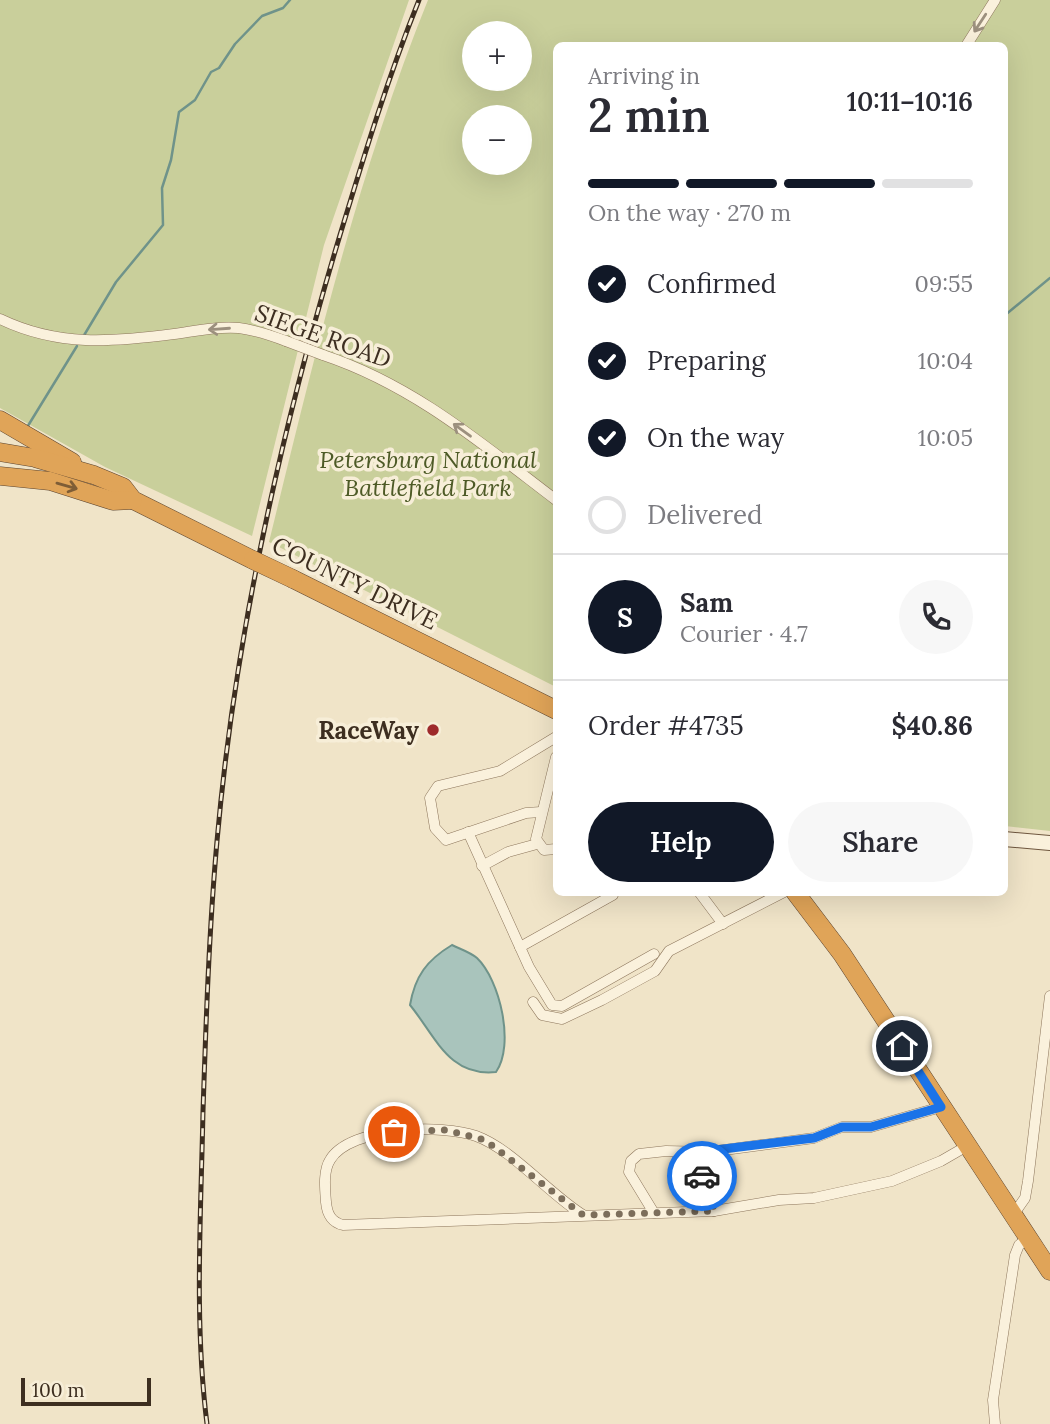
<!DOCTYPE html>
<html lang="en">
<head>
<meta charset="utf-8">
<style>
  :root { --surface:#fff; --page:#f7f7f7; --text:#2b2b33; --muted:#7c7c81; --line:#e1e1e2; --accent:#111827 }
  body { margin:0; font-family:Lora,serif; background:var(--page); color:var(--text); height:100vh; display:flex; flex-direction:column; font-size:26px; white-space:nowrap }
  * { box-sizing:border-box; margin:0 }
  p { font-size:23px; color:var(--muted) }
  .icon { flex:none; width:38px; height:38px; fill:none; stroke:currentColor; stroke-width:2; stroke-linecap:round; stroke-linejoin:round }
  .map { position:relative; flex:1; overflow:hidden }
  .panel { position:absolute; left:553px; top:42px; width:455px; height:854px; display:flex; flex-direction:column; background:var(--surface); border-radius:10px; box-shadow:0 7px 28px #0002 }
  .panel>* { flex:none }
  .tools { position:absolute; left:462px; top:21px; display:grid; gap:14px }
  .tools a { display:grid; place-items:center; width:70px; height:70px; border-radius:50%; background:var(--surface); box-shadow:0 7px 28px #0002; font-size:35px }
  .scale { position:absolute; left:21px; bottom:18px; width:130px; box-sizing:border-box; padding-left:7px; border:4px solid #3d2e20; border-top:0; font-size:19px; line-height:24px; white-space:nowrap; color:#3d2e20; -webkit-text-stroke:5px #f7eed8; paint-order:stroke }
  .pin { position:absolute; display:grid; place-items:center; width:60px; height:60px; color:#fff; margin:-30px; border:4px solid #fff; border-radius:50%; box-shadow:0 2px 7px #0007 }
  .courier { position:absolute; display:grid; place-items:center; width:70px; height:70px; margin:-35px; border:5px solid #1a73e8; border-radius:50%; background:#fff; color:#222; box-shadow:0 2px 9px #0007 }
  .head em { font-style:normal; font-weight:600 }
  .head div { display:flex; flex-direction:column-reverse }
  .head { display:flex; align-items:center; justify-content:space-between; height:119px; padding:0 35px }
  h1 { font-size:46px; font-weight:600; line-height:52px }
  .bar { display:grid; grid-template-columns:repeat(4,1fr); gap:10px 7px; align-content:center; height:84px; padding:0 35px }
  .bar i { height:9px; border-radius:5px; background:var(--line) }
  .bar .selected { background:var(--accent) }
  .bar p { grid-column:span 4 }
  .line { display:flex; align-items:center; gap:18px; padding:0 35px; border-top:2px solid var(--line) }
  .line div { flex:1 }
  .round { display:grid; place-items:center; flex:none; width:74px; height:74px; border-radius:37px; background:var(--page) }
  ol { padding:0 35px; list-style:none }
  li { display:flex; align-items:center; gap:21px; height:77px }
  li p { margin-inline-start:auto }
  li .icon { padding:7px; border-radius:50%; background:var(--accent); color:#fff; stroke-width:4 }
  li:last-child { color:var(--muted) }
  li i { width:38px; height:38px; border:4px solid var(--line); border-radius:50% }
  .action { display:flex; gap:14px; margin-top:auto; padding:14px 35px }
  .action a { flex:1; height:80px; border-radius:42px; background:var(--accent); color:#fff; font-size:28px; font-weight:600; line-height:80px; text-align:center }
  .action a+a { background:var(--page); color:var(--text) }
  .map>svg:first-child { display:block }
  .green { fill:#c9cf9b; fill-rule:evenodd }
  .water { fill:#a9c4bc; stroke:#6f938a; stroke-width:2 }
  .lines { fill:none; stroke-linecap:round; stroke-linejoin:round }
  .stream { stroke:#6f938a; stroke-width:2.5 }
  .street-casing { stroke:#8d765c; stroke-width:11 }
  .secondary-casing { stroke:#6f573f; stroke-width:16 }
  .highway-casing { stroke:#5b4430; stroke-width:19 }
  .street { stroke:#faf1dc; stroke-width:10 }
  .secondary { stroke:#faf1dc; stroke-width:14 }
  .highway { stroke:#e0a458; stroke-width:18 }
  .rail-casing { stroke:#3d2e20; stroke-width:5 }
  .rail { stroke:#f7eed8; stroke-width:2.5; stroke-dasharray:8; stroke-linecap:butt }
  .street-bridge-casing { stroke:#8d765c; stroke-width:11; stroke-linecap:butt }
  .highway-bridge-casing { stroke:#5b4430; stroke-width:19; stroke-linecap:butt }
  .street-bridge { stroke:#faf1dc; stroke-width:10 }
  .highway-bridge { stroke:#e0a458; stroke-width:18 }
  .oneway { stroke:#9c907e }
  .oneway2 { stroke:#7e5d36 }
  .done { stroke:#7c6e5b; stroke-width:7; stroke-dasharray:0 12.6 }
  .route { stroke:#1a73e8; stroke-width:9 }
  .poi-dot { fill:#9e2a2b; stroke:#f7eed8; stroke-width:2.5 }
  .labels { text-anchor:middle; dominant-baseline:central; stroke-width:7; stroke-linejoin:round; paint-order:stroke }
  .street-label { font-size:24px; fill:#3d2e20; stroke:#f7eed8 }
  .park-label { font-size:24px; font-style:italic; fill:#4d5a26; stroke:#f7eed8 }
  .poi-label { font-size:24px; font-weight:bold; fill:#3d2e20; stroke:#f7eed8; text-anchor:end }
</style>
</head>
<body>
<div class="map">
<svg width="1050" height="1424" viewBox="0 0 1050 1424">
  <rect width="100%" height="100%" fill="#f0e4c8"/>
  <!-- green -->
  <g class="green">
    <path d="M0,0H409L324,245L252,536L105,467L0,408Z"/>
    <path d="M428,0H1050V831L1005,826L1004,46H556V687L269,542C314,358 357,176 428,0ZM474,33H520V79H474ZM474,117H520V163H474Z"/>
  </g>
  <!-- water -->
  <path class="water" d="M452,945C460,949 470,952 477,958C500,980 515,1045 496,1072C449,1077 436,1037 410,1005C415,976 427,960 452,945Z"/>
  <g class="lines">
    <!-- stream -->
    <g class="stream">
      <path d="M1004,316L1050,278"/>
      <path d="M83,337L116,282L163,225L162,188L171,160L179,112L195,100L211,72L219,68L235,44L262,16L283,8L290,0"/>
      <path d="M26,429L77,346"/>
    </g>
    <defs>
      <g id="street">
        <path d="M966,46L995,0"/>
        <path d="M0,319C58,347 112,342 174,334C195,331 217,326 239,328C255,330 270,335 286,341"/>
        <path d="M323,355C413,385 481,443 556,500"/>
        <path d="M556,757L536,839L544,850L556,849"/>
        <path d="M541,812L526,813L446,840L435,828L430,798L438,786L500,771L556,737"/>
        <path d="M468,832L529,967L552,1005L562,1006L654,954"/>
        <path d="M482,866L508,852L537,844"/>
        <path d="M699,892L723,924"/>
        <path d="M520,947L613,895"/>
        <path d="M533,1002L542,1015L562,1019L602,1000L655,971L669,951L784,892"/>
        <path d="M699,1152L700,1171L714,1211"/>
        <path d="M654,1213L629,1172L631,1161L639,1154L666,1151L709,1152L814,1138L842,1127H871L941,1107"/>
        <path d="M583,1215C548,1193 512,1149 476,1136C444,1124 350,1126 330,1160C323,1171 325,1189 326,1202C327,1214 331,1222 343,1225L714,1211L779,1200L814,1198L892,1181L941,1161L967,1146"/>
        <path d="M1013,1215L1025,1198L1028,1181L1050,996"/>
        <path d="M995,1424L993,1400L1015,1255L1019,1245L1028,1238"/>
      </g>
      <path id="secondary" d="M1004,839L1050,843"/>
      <g id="highway">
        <path d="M0,420L72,462"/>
        <path d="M0,452L35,458L94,475L123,487L133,500L253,560"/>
        <path d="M0,476L50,481L113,501L133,500"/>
        <path d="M293,579L556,710"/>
        <path d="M795,892L842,954L1050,1271"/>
      </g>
    </defs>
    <!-- street casing -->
    <use href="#street" class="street-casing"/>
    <!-- secondary casing -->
    <use href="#secondary" class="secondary-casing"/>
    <!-- highway casing -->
    <use href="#highway" class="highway-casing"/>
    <!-- street -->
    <use href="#street" class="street"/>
    <!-- secondary -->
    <use href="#secondary" class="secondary"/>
    <!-- highway -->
    <use href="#highway" class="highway"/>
    <defs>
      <path id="rail" d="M207,1424C194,1321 201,1214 203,1111C206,1021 209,931 217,841C235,636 281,431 340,235C364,156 388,77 419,0"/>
    </defs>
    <!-- rail casing -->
    <use href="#rail" class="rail-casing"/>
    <!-- rail -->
    <use href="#rail" class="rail"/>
    <defs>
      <path id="street-bridge" d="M286,341L323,355"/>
      <path id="highway-bridge" d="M253,560L293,579"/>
    </defs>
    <!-- street-bridge casing -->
    <use href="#street-bridge" class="street-bridge-casing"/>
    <!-- highway-bridge casing -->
    <use href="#highway-bridge" class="highway-bridge-casing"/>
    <!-- street-bridge -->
    <use href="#street-bridge" class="street-bridge"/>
    <!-- highway-bridge -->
    <use href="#highway-bridge" class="highway-bridge"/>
  </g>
  <!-- one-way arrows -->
  <defs><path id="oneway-shaft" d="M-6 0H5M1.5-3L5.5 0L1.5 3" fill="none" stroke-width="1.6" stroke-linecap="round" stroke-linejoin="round" transform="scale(1.75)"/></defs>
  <g class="oneway">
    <use href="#oneway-shaft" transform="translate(980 23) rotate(123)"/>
    <use href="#oneway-shaft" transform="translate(219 329) rotate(176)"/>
    <use href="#oneway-shaft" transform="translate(462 430) rotate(-144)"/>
  </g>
  <use class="oneway2" href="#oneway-shaft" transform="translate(67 486) rotate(16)"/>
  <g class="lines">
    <!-- done -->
    <path class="done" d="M394,1132L446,1130L485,1140L583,1215L715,1211L702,1176"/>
    <!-- route -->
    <path class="route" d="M702,1176L699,1152L814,1138L842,1127H871L941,1107L902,1046"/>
  </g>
  <!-- markers -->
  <circle class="poi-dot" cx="433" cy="730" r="7"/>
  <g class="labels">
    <!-- street labels -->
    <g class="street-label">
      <text transform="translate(323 336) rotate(20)">SIEGE ROAD</text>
      <text transform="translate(355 583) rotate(26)">COUNTY DRIVE</text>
    </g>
    <!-- park labels -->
    <g class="park-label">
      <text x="428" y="459">Petersburg National<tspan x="428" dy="28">Battlefield Park</tspan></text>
    </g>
    <!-- poi labels -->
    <g class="poi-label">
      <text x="419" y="730">RaceWay</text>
    </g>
  </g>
</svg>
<div class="tools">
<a>+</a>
<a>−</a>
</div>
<div class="scale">100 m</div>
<div class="pin" style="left:394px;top:1132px;background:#ea580c"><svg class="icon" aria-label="bag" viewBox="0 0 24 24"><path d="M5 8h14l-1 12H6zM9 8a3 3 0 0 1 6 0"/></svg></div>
<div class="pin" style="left:902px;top:1046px;background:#1f2937"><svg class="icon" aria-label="home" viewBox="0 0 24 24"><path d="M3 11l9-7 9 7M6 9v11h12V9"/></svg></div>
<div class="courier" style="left:702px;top:1176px"><svg class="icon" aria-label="car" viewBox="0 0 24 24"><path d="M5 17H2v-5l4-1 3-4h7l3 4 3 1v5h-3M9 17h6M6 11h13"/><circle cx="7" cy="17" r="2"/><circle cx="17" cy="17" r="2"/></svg></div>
<section class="panel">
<div class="head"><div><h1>2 min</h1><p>Arriving in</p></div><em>10:11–10:16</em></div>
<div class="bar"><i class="selected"></i><i class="selected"></i><i class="selected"></i><i></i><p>On the way · 270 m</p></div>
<ol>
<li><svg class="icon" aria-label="check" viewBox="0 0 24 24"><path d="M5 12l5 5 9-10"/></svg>Confirmed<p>09:55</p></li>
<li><svg class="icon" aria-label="check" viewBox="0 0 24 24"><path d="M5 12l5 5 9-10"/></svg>Preparing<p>10:04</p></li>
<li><svg class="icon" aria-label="check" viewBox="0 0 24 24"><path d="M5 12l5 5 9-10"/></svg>On the way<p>10:05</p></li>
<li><i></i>Delivered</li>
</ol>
<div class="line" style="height:126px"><b class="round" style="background:var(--accent);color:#fff">S</b><div><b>Sam</b><p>Courier · 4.7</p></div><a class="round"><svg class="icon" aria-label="phone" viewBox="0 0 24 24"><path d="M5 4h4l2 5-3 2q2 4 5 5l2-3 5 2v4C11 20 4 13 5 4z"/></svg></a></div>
<div class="line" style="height:91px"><div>Order #4735</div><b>$40.86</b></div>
<div class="action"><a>Help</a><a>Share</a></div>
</section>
</div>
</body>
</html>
